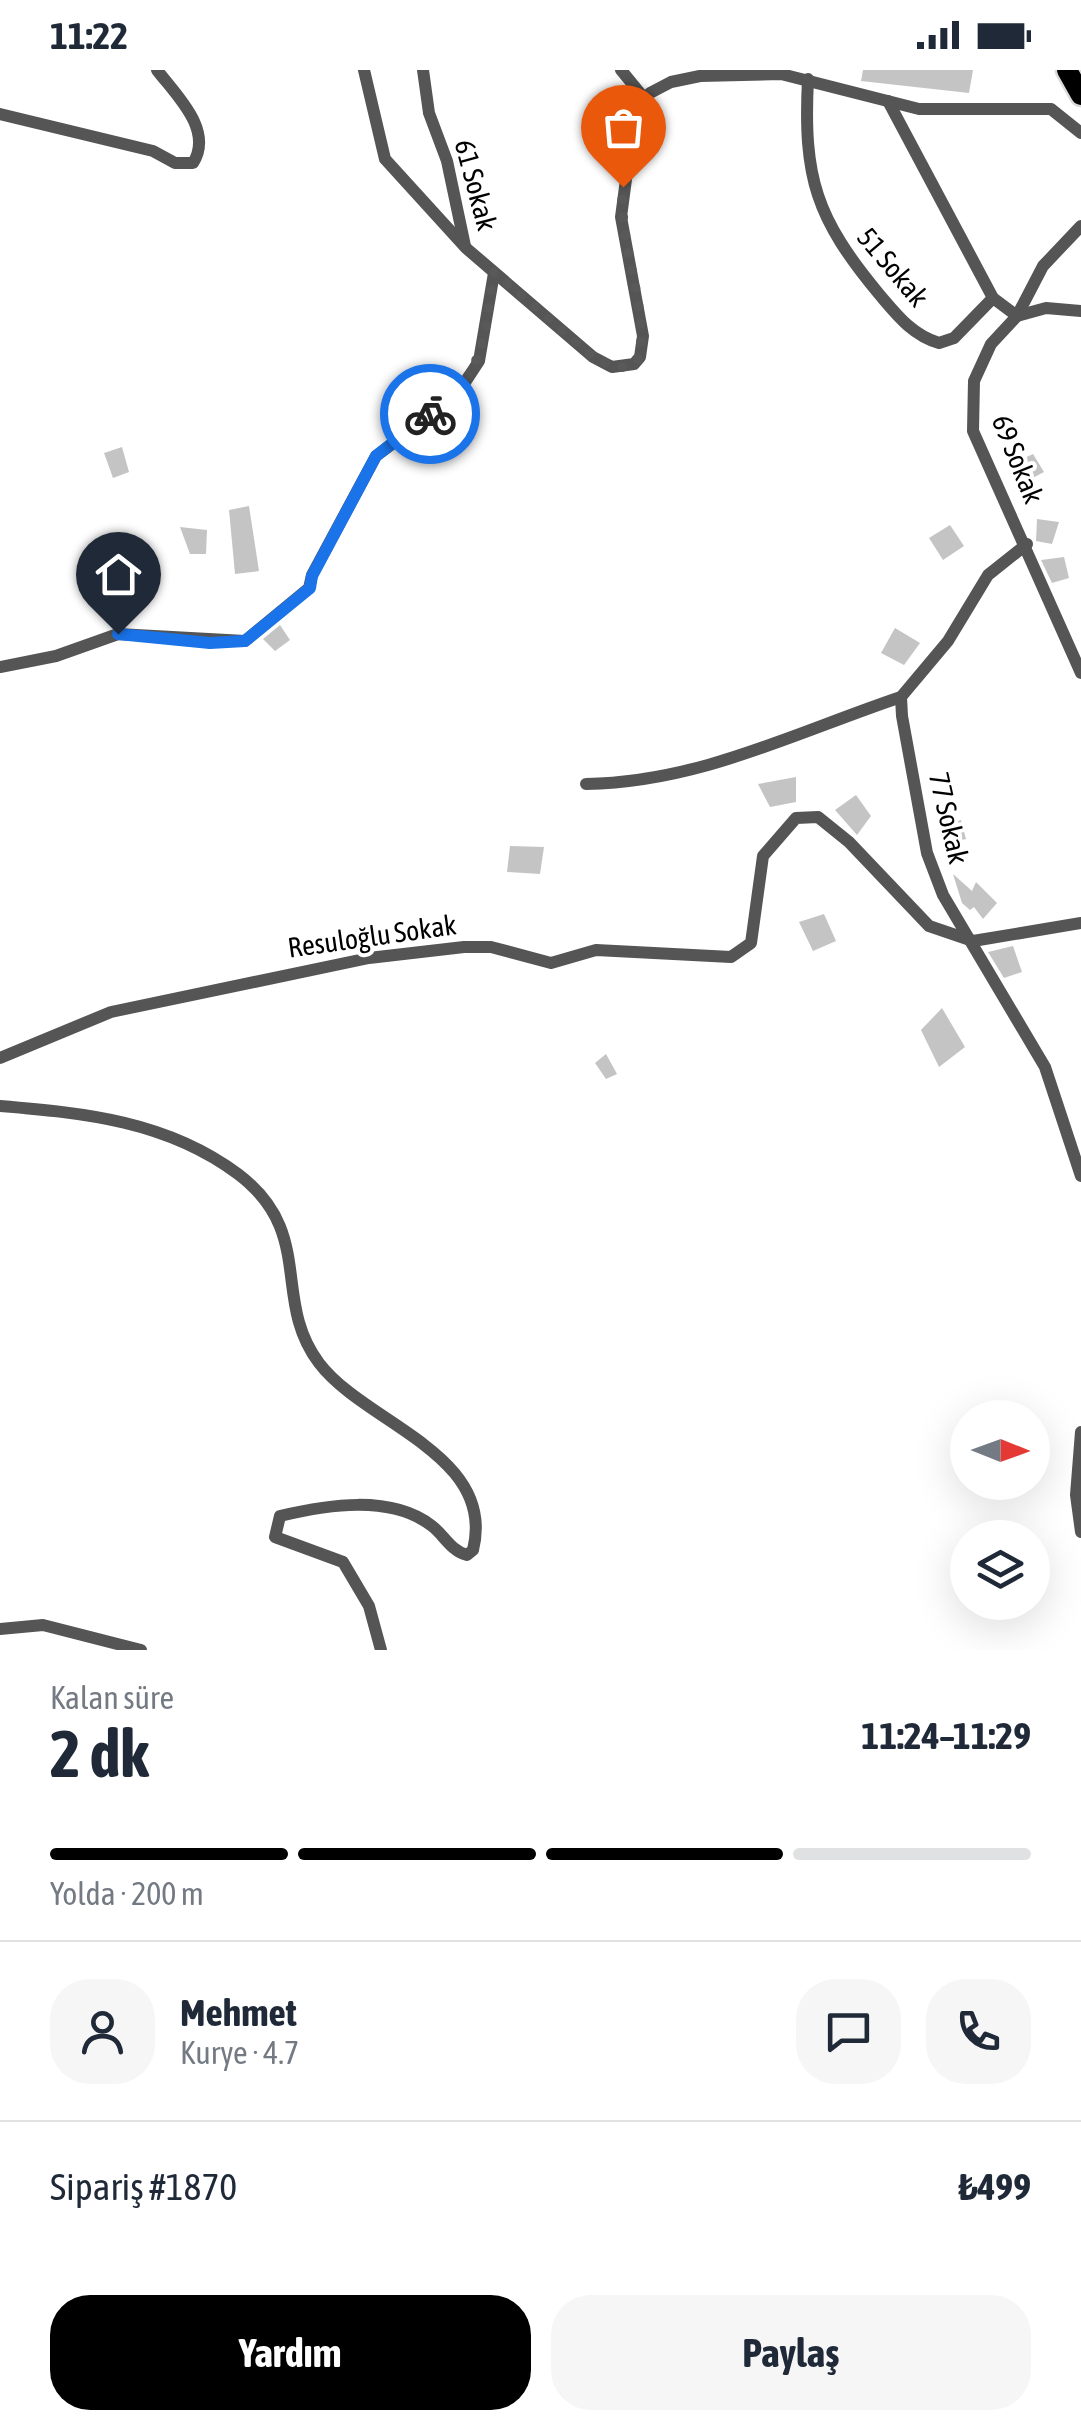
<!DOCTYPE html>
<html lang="tr">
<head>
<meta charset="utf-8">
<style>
  :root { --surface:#fff; --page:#f6f6f7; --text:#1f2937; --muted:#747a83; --line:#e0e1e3; --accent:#000 }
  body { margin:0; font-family:"Asap Condensed",sans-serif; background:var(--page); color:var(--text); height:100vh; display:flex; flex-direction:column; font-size:38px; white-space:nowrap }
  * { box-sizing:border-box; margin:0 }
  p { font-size:32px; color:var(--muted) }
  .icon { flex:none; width:55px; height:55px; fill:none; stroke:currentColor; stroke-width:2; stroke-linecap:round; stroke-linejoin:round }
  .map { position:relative; height:1580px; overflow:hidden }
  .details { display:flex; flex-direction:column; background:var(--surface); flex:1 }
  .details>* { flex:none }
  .needle { width:65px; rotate:91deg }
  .fabs { position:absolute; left:950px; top:1330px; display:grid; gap:20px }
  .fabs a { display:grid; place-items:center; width:100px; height:100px; border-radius:50%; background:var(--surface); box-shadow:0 10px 40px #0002; font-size:50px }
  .pin { position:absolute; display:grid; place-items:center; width:85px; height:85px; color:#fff; margin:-102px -42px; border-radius:50% 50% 50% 0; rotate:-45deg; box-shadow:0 0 10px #0007 }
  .pin .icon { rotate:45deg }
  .courier { position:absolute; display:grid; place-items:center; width:100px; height:100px; margin:-50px; border:8px solid #1a73e8; border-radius:50%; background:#fff; color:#222; box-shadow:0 2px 12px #0007 }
  .summary em { font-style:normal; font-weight:700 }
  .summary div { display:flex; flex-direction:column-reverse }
  .summary { display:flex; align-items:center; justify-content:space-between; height:170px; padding:0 50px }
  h1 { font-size:65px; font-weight:700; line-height:75px }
  .bar { display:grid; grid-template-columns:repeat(4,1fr); gap:15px 10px; align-content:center; height:120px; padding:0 50px }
  .bar i { height:12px; border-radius:8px; background:var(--line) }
  .bar .current { background:var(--accent) }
  .bar p { grid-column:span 4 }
  .line { display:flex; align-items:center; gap:25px; padding:0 50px; border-top:2px solid var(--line) }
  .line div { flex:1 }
  .round { display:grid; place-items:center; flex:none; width:105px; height:105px; border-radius:40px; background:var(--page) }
  .primary-button { display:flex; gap:20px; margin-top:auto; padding:20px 50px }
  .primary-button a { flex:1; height:115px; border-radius:40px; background:var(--accent); color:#fff; font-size:40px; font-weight:700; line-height:115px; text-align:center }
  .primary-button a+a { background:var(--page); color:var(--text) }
  .status { display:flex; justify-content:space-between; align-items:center; height:70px; padding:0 50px; background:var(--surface); direction:ltr }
  .status svg { height:28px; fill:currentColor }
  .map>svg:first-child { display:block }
  .building { fill:#c4c4c4 }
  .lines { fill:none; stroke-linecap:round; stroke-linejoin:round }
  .trunk-casing { stroke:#dbdbdb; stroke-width:25 }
  .minor { stroke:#555; stroke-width:12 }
  .trunk { stroke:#000; stroke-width:20 }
  .done { stroke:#595959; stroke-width:10; stroke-dasharray:0 18 }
  .route { stroke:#1a73e8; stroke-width:12 }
  .labels { text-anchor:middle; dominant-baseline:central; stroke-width:8; stroke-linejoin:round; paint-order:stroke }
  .street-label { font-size:28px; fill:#000; stroke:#fff }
</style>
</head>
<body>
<div class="status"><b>11:22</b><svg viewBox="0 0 49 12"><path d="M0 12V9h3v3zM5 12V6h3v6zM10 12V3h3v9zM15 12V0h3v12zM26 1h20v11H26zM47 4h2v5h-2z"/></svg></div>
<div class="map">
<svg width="1081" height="1580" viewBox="0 0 1081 1580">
  <rect width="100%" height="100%" fill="#fff"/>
  <!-- building -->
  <g class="building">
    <path d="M863,0H973L969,23L861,11Z"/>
    <path d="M122,377L129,402L113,408L104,383Z"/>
    <path d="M1033,384L1044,402L1025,412L1012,394Z"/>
    <path d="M249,436L259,501L235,504L229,440Z"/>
    <path d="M1037,449L1059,452L1052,474L1036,471Z"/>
    <path d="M950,455L964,476L943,490L929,468Z"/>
    <path d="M180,457L207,460L206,484H190Z"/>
    <path d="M1064,487L1069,508L1052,513L1041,490Z"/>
    <path d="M280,555L290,570L275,581L263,569Z"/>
    <path d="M895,558L920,573L904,595L881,583Z"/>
    <path d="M796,707V732L770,737L758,714Z"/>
    <path d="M856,725L871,746L857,765L835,740Z"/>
    <path d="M948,736L952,752L961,750L966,769L943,775L935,740Z"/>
    <path d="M510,776L544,777L540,804L507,802Z"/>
    <path d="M953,804L972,821L976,812L997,833L983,849L974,837L970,840L962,833Z"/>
    <path d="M824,844L836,871L813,881L799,852Z"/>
    <path d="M1013,876L1022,902L1004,908L988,882Z"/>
    <path d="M942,938L965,977L939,997L921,960Z"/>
    <path d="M606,984L617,1004L606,1009L595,993Z"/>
  </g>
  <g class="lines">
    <defs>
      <path id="trunk" d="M1067,0L1081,25"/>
    </defs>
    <!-- trunk casing -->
    <use href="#trunk" class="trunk-casing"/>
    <!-- minor -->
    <g class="minor">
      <path d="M364,0L385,89L466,178L593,287L612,297L634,294L640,287L643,266L621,147L635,42L650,23L671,12L700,6L781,4L919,39H1051L1081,63"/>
      <path d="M423,0L429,43L447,91L465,176"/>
      <path d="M621,0L644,28"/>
      <path d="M808,9C803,108 816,148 879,224C897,245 912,265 939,273L954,268L993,228"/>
      <path d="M888,31L993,228L1017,246L1046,238L1081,241"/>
      <path d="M0,44L153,81L175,93H193C214,60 176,25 157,0"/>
      <path d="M1081,156L1043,196L1017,246L991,274L974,311L973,361L1081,603"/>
      <path d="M1027,474L988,505L948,571L901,627L902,646L927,783L943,825L1045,997L1081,1106"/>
      <path d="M0,597L56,586L118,564L245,571L309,518L312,505L376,386L456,326L479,291L494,203"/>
      <path d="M586,714C700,712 794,663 901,627"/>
      <path d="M0,988L111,942L369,888L464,877H491L551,893L596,880L731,887L751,873L763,786L796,748L818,747L849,772L929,856L973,871L1081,853"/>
      <path d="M0,1036C85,1043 167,1051 238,1104C316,1163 271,1229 319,1293C365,1354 497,1384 473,1480L467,1485C451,1481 444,1465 432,1456C391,1424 326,1435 280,1446L275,1467L343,1492L369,1536L381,1580"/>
      <path d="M1081,1362L1076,1425L1081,1462"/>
      <path d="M0,1559L43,1555L141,1580"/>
    </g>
    <!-- trunk -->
    <use href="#trunk" class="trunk"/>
  </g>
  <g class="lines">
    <!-- done -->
    <path class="done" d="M430,344C486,306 484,264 494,202L593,287C610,296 625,304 640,287C647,230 618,175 623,117"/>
    <!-- route -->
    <path class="route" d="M118,564L210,573L245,571L310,518L312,506L376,386L430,344"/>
  </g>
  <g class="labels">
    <!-- street labels -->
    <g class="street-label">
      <text transform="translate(476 115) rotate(75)">61 Sokak</text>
      <text transform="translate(893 197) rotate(50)">51 Sokak</text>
      <text transform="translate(1018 389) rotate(68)">69 Sokak</text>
      <text transform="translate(949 748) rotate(77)">77 Sokak</text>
      <text transform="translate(372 866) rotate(-8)">Resuloğlu Sokak</text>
    </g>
  </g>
</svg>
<div class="fabs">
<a><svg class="needle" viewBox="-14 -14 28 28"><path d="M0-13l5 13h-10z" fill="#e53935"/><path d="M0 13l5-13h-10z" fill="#747a83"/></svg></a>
<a><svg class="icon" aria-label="layers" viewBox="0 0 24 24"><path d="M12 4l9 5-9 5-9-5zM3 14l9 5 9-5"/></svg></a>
</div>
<div class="pin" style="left:623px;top:117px;background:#ea580c"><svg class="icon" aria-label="bag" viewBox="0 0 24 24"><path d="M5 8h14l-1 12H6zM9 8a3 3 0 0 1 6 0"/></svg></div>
<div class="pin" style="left:118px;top:564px;background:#1f2937"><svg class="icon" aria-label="home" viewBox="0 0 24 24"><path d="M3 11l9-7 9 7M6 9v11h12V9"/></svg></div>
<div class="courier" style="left:430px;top:344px"><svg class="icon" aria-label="bike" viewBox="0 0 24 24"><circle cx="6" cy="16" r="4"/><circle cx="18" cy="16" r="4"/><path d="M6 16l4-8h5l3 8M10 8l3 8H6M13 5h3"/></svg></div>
</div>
<section class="details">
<div class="summary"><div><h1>2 dk</h1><p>Kalan süre</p></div><em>11:24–11:29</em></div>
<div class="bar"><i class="current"></i><i class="current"></i><i class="current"></i><i></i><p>Yolda · 200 m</p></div>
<div class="line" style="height:180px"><a class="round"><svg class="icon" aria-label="person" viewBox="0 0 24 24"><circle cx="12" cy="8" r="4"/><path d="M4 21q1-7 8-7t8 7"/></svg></a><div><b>Mehmet</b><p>Kurye · 4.7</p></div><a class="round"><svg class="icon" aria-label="chat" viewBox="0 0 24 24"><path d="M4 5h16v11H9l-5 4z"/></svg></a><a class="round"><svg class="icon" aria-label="phone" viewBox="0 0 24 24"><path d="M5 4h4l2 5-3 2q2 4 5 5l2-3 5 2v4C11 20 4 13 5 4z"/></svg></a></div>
<div class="line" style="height:130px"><div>Sipariş #1870</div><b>₺499</b></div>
<div class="primary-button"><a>Yardım</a><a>Paylaş</a></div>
</section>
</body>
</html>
